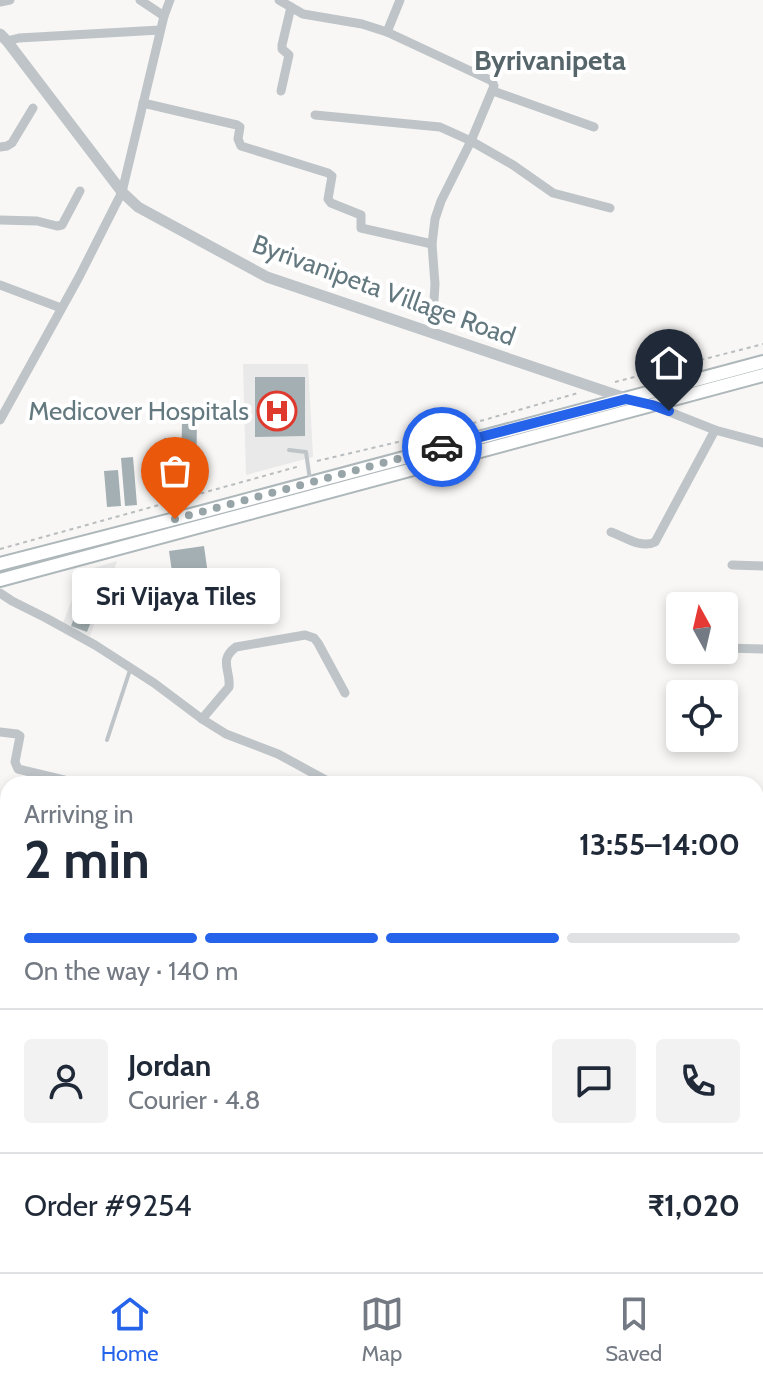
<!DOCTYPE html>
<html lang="en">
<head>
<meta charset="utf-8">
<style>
  :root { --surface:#fff; --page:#f2f2f3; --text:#1f2937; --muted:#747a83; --line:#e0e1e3; --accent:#2563eb }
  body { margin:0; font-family:Cabin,sans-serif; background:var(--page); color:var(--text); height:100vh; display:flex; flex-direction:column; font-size:30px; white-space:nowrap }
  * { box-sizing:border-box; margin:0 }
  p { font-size:26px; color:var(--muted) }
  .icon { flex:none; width:44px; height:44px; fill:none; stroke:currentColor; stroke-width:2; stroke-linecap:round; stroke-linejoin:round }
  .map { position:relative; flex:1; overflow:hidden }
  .drawer { position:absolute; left:0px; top:776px; width:764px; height:496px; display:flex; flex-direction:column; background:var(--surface); border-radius:24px 24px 0 0; box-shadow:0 4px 12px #0003 }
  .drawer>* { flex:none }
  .needle { width:52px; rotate:352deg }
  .tools { position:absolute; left:666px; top:592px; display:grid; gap:16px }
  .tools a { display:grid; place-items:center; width:72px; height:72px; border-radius:8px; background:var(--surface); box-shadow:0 4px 12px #0003; font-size:40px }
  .pin { position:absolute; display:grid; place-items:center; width:68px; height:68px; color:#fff; margin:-82px -34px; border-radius:50% 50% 50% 0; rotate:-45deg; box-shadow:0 0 8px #0007 }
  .pin .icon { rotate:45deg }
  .courier { position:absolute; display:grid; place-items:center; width:80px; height:80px; margin:-40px; border:6px solid #2563eb; border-radius:50%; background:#fff; color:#222; box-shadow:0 2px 10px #0007 }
  .bubble { position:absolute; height:56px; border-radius:8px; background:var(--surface); box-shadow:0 4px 12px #0003; font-size:26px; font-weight:700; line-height:56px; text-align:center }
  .head em { font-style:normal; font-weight:700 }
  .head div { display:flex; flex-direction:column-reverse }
  .head { display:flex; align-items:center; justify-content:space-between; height:136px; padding:0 24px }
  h1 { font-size:52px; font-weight:700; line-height:60px }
  .bar { display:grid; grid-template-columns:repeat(4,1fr); gap:12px 8px; align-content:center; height:96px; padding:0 24px }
  .bar i { height:10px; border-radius:6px; background:var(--line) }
  .bar .on { background:var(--accent) }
  .bar p { grid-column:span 4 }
  .line { display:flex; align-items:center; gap:20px; padding:0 24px; border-top:2px solid var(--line) }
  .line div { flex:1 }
  .round { display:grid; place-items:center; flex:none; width:84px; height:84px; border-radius:8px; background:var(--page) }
  .dock { display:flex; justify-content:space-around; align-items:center; height:112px; border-top:2px solid var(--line); background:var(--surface); font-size:22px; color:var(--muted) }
  .dock a { display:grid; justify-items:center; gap:4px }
  .dock .on { color:var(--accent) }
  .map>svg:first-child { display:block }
  .built { fill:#e8e9e8 }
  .water { fill:#b3c4c5 }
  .building { fill:#a3afb2 }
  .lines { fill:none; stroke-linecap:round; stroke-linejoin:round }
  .secondary-casing { stroke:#aeb7ba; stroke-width:16 }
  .path { stroke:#b9bdbf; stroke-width:2; stroke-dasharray:4 4; stroke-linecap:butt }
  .service { stroke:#bec4c7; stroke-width:4 }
  .minor { stroke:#bec4c7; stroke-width:9 }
  .tertiary { stroke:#bec4c7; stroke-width:11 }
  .secondary { stroke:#fff; stroke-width:12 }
  .done { stroke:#97a4a8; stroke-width:8; stroke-dasharray:0 14.4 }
  .route { stroke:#2563eb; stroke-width:10 }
  .labels { text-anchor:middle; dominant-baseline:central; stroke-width:8; stroke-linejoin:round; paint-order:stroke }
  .street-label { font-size:26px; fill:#63787f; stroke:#fff }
  .poi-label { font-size:26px; fill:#63787f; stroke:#fff; text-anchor:end }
  .neighbourhood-label { font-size:28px; font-weight:bold; fill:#55656a; stroke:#fff }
</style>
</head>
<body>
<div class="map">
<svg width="763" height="1272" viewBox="0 0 763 1272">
  <rect width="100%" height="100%" fill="#f8f7f5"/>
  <!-- built -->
  <g class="built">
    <path d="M243,364H308L313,457L246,475Z"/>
    <path d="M117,561L90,636L63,623L83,571Z"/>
  </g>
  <!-- water -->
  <path class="water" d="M264,1264H354L366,1272H252Z"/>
  <!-- building -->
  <g class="building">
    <path d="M255,377H305V436L255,437Z"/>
    <path d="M182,419H197L196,483H181Z"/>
    <path d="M164,438H180V489L164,488Z"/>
    <path d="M133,457L137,505L125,506L121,458Z"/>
    <path d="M118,470L121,506L107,507L104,471Z"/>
    <path d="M204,546L210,589L175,593L169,551Z"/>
    <path d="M93,570L109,576L87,632L71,626Z"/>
  </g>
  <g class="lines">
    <defs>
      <g id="secondary">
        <path d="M0,564L202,512L763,362"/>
        <path d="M0,580L763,375"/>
      </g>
    </defs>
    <!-- secondary casing -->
    <use href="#secondary" class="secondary-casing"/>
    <!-- path -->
    <g class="path">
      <path d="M615,382L763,344"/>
      <path d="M317,461L449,430L578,393"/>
      <path d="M0,549L300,466"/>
    </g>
    <!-- service -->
    <g class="service">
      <path d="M289,450L306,452L310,480"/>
      <path d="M107,740L130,670"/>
      <path d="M50,1264L51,1272"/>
      <path d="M99,1264V1272"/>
    </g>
    <!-- minor -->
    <g class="minor">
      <path d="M140,0L164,16L170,0"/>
      <path d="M279,0L303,14L362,24L387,32L492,81L494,86L471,141L441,201L435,219L432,244L435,284L432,333"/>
      <path d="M0,2L10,0"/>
      <path d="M387,32L400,0"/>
      <path d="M7,41L19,38L160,30"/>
      <path d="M281,91L289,55L282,49V45L291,7"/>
      <path d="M493,91L594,127"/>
      <path d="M143,103L237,125L240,127L238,139L241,146L328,173L332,176L328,199L331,203L361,215V228L432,244"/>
      <path d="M315,115L440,127L471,141L513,165L553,193L610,208"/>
      <path d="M0,147L7,146L12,143L33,108"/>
      <path d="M0,220L37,221L57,226L62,225L80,191"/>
      <path d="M0,285L61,308"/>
      <path d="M652,405L715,430L763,443"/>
      <path d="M0,420L79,277L122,192L164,16"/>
      <path d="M611,532C625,537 641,549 655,542L715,430"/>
      <path d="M732,565L763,566"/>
      <path d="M0,593L12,601L46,618L95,645L154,683L202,719L226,734L278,754L333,784"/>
      <path d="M724,648L763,649"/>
      <path d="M202,719L229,687C231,670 218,660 236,647L305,635L314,638L318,643L345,693"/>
      <path d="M0,732L17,734L20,736L15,762L18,769L64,780"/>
      <path d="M756,819L763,818"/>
      <path d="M0,874L8,870"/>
      <path d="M756,895L763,896"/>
      <path d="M0,1011L8,1008"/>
      <path d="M756,1029L763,1032"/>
      <path d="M756,1188L763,1185"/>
      <path d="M635,1264V1272"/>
      <path d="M724,1269L757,1272"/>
    </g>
    <!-- tertiary -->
    <path class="tertiary" d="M0,34L7,41L122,192L138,207L267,277L628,399"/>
    <!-- secondary -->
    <use href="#secondary" class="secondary"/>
  </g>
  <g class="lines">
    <!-- done -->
    <path class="done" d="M175,519L442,447"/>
    <!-- route -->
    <path class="route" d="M442,447L626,399L652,405L669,411"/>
  </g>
  <!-- icons -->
  <defs>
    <symbol id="hospital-ring" viewBox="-11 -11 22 22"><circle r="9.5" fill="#fff" stroke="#df382d" stroke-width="1.5"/><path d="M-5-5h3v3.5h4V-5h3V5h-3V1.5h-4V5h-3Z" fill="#df382d"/></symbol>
  </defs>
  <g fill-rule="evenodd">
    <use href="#hospital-ring" x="255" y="389" width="44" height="44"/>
  </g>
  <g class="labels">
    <!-- street labels -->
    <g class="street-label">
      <text transform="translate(384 290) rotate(20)">Byrivanipeta Village Road</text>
    </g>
    <!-- poi labels -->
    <g class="poi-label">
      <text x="249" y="411">Medicover Hospitals</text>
    </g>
    <!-- neighbourhood labels -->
    <g class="neighbourhood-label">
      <text x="550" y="60">Byrivanipeta</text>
    </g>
  </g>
</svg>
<div class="tools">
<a><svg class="needle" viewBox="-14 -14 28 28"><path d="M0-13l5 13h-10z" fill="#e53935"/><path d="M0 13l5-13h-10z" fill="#747a83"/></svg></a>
<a><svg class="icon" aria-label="locate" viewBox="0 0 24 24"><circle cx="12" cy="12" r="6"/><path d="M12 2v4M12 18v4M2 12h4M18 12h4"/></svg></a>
</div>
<div class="pin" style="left:175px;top:519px;background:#ea580c"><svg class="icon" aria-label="bag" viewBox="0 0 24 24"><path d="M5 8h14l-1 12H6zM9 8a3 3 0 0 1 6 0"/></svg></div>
<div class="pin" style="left:669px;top:411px;background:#1f2937"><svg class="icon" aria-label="home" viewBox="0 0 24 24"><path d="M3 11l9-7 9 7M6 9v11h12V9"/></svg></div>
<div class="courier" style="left:442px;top:447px"><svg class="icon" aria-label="car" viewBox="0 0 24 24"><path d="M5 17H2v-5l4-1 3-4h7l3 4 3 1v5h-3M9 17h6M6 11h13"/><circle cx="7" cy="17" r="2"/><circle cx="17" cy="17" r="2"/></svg></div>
<div class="bubble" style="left:72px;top:568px;width:208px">Sri Vijaya Tiles</div>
<section class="drawer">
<div class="head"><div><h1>2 min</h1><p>Arriving in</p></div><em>13:55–14:00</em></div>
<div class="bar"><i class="on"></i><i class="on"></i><i class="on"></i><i></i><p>On the way · 140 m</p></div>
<div class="line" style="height:144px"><a class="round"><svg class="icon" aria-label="person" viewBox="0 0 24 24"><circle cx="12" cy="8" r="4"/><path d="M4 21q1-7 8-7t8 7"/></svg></a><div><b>Jordan</b><p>Courier · 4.8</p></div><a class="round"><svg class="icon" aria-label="chat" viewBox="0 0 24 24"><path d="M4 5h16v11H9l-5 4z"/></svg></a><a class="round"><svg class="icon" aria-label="phone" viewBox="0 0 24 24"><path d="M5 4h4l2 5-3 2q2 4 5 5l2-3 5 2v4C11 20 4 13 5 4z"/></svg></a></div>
<div class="line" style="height:104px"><div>Order #9254</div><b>₹1,020</b></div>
</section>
</div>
<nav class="dock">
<a class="on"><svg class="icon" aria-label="home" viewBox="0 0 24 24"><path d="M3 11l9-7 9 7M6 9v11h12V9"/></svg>Home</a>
<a><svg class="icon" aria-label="map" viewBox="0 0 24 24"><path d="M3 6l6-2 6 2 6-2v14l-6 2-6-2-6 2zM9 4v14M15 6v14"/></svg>Map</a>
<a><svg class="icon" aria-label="saved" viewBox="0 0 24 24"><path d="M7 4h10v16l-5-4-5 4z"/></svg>Saved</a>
</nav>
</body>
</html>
